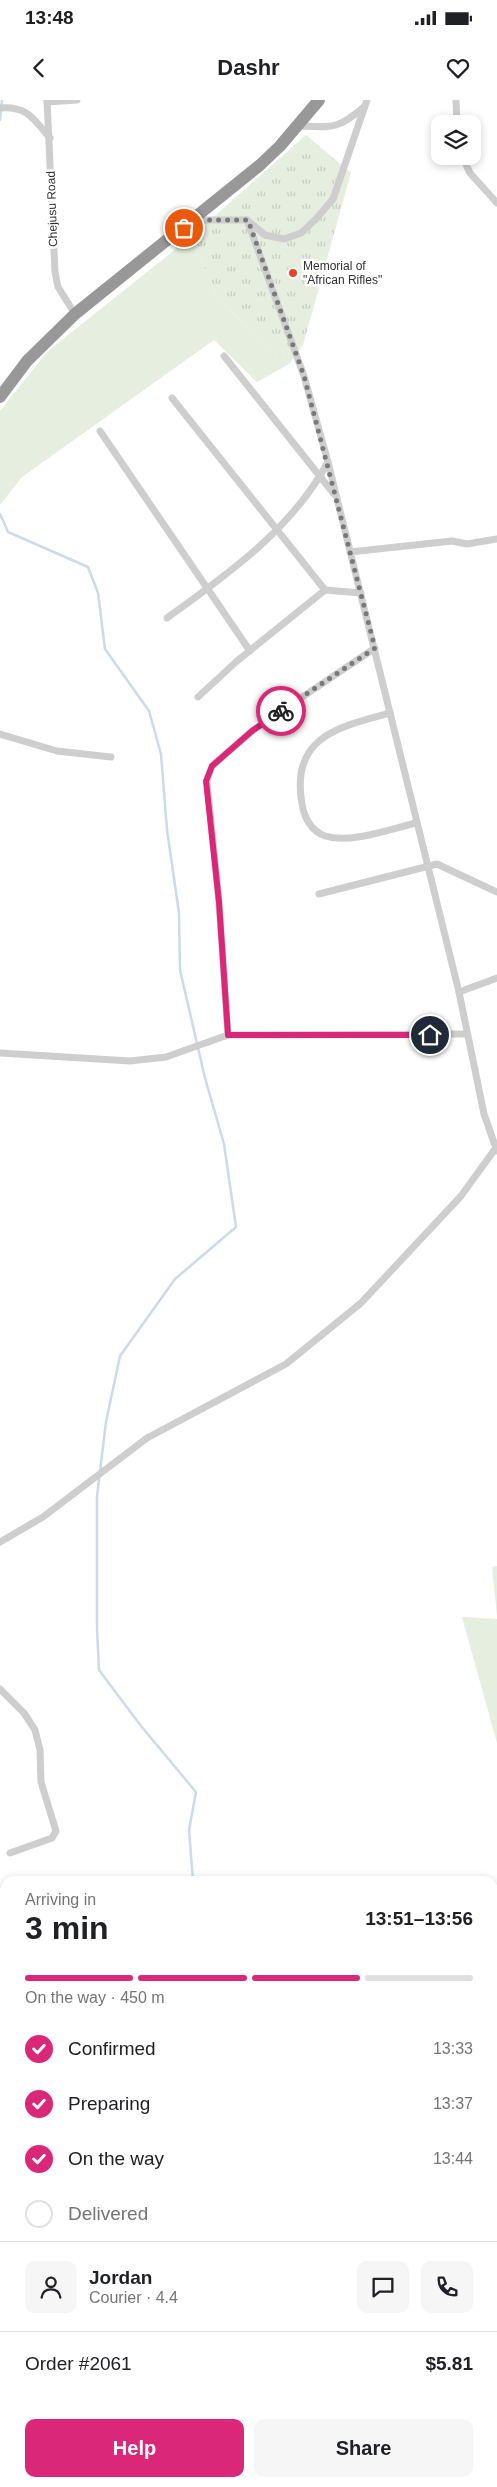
<!DOCTYPE html>
<html lang="en">
<head>
<meta charset="utf-8">
<style>
  :root { --surface:#fff; --page:#f6f6f6; --text:#202124; --muted:#757577; --line:#e0e0e0; --accent:#db2777 }
  body { margin:0; font-family:Arial,sans-serif; background:var(--page); color:var(--text); height:100vh; display:flex; flex-direction:column; font-size:19px; white-space:nowrap }
  * { box-sizing:border-box; margin:0 }
  p { font-size:16px; color:var(--muted) }
  .icon { flex:none; width:28px; height:28px; fill:none; stroke:currentColor; stroke-width:2; stroke-linecap:round; stroke-linejoin:round }
  .map { position:relative; flex:1; overflow:hidden }
  .panel { position:absolute; left:0px; top:1776px; width:498px; height:611px; display:flex; flex-direction:column; background:var(--surface); border-radius:15px 15px 0 0; box-shadow:0 2px 8px #0003 }
  .panel>* { flex:none }
  .buttons { position:absolute; left:431px; top:15px; display:grid; gap:10px }
  .buttons a { display:grid; place-items:center; width:50px; height:50px; border-radius:10px; background:var(--surface); box-shadow:0 2px 8px #0003; font-size:25px }
  .pin { position:absolute; display:grid; place-items:center; width:42px; height:42px; color:#fff; margin:-21px; border:2px solid #fff; border-radius:50%; box-shadow:0 1px 5px #0007 }
  .courier { position:absolute; display:grid; place-items:center; width:50px; height:50px; margin:-25px; border:4px solid #db2777; border-radius:50%; background:#fff; color:#222; box-shadow:0 1px 6px #0007 }
  .summary em { font-style:normal; font-weight:700 }
  .summary div { display:flex; flex-direction:column-reverse }
  .summary { display:flex; align-items:center; justify-content:space-between; height:85px; padding:0 25px }
  h1 { font-size:32px; font-weight:700; line-height:38px }
  .bar { display:grid; grid-template-columns:repeat(4,1fr); gap:8px 5px; align-content:center; height:60px; padding:0 25px }
  .bar i { height:6px; border-radius:4px; background:var(--line) }
  .bar .current { background:var(--accent) }
  .bar p { grid-column:span 4 }
  .line { display:flex; align-items:center; gap:12px; padding:0 25px; border-top:1px solid var(--line) }
  .line div { flex:1 }
  .round { display:grid; place-items:center; flex:none; width:52px; height:52px; border-radius:10px; background:var(--page) }
  ol { padding:0 25px; list-style:none }
  li { display:flex; align-items:center; gap:15px; height:55px }
  li p { margin-inline-start:auto }
  li .icon { padding:5px; border-radius:50%; background:var(--accent); color:#fff; stroke-width:4 }
  li:last-child { color:var(--muted) }
  li i { width:28px; height:28px; border:2px solid var(--line); border-radius:50% }
  .cta { display:flex; gap:10px; margin-top:auto; padding:10px 25px }
  .cta a { flex:1; height:58px; border-radius:10px; background:var(--accent); color:#fff; font-size:20px; font-weight:700; line-height:58px; text-align:center }
  .cta a+a { background:var(--page); color:var(--text) }
  .status { display:flex; justify-content:space-between; align-items:center; height:35px; padding:0 25px; background:var(--surface); direction:ltr }
  .status svg { height:14px; fill:currentColor }
  header { display:flex; justify-content:space-between; align-items:center; height:65px; padding:0 25px; background:var(--surface); font-size:22px; font-weight:700 }
  .map>svg:first-child { display:block }
  .grass { fill:#e5eedf }
  .park { fill:url(#park-tufts) }
  .lines { fill:none; stroke-linecap:round; stroke-linejoin:round }
  .stream { stroke:#cbdaee; stroke-width:2.5 }
  .street { stroke:#cecece; stroke-width:7 }
  .highway { stroke:#989898; stroke-width:12 }
  .done { stroke:#797979; stroke-width:5; stroke-dasharray:0 9 }
  .route { stroke:#db2777; stroke-width:6 }
  .poi-dot { fill:#ed412e; stroke:#fff; stroke-width:2 }
  .labels { text-anchor:middle; dominant-baseline:central; stroke-width:5; stroke-linejoin:round; paint-order:stroke }
  .street-label { font-size:12px; fill:#313131; stroke:#fff }
  .poi-label { font-size:12px; fill:#313131; stroke:#fff; text-anchor:start }
</style>
</head>
<body>
<div class="status"><b>13:48</b><svg viewBox="0 0 49 12"><path d="M0 12V9h3v3zM5 12V6h3v6zM10 12V3h3v9zM15 12V0h3v12zM26 1h20v11H26zM47 4h2v5h-2z"/></svg></div>
<header><svg class="icon" aria-label="back" viewBox="0 0 24 24"><path d="M15 5l-7 7 7 7"/></svg>Dashr<svg class="icon" aria-label="heart" viewBox="0 0 24 24"><path d="M12 20l-8-8c-3-5 5-10 8-4 3-6 11-1 8 4z"/></svg></header>
<div class="map">
<svg width="497" height="2387" viewBox="0 0 497 2387">
  <defs>
    <pattern id="park-tufts" width="24" height="20" patternUnits="userSpaceOnUse" patternTransform="scale(1.25)"><rect width="24" height="20" fill="#e5eedf"/><path d="M3 7l-1-3M5 7V3M7 7l1-3M15 17l-1-3M17 17v-4M19 17l1-3" fill="none" stroke="#c5cdc0"/></pattern>
  </defs>
  <rect width="100%" height="100%" fill="#fff"/>
  <!-- grass -->
  <g class="grass">
    <path d="M191,137L219,201L289,264L257,282L214,240L22,377L0,405V311L3,307L48,251Z"/>
    <path d="M497,1466V1516L492,1467Z"/>
    <path d="M462,1517L497,1519V1643Z"/>
  </g>
  <!-- park -->
  <path class="park" d="M306,35L351,73L303,245L289,264L219,201L191,137Z"/>
  <g class="lines">
    <!-- stream -->
    <g class="stream">
      <path d="M0,20L2,0"/>
      <path d="M0,414L8,432L88,467L98,493L105,549L149,611L161,654L167,730L179,813L180,870L205,978L224,1044L236,1127L175,1179L120,1256L106,1322L97,1396V1529L99,1570L141,1626L196,1692L189,1730L193,1781"/>
      <path d="M300,2382V2387"/>
    </g>
    <!-- street -->
    <g class="street">
      <path d="M47,0L55,172L58,187L75,214"/>
      <path d="M456,0L457,24"/>
      <path d="M47,2L77,0"/>
      <path d="M0,8C27,6 33,18 50,38"/>
      <path d="M298,26C333,27 337,30 364,7"/>
      <path d="M462,56L470,73L497,103"/>
      <path d="M247,120L304,276L328,362L459,892L484,1014L497,1051"/>
      <path d="M189,126L207,120H247L265,135L284,139L301,133L316,119L333,99L367,0"/>
      <path d="M224,256L334,394"/>
      <path d="M172,298L325,490"/>
      <path d="M100,331L250,551"/>
      <path d="M350,452L452,441L467,444L497,439"/>
      <path d="M167,518C228,474 292,429 328,362"/>
      <path d="M198,597L237,561L325,490L361,493"/>
      <path d="M390,613C338,627 290,637 302,704C304,717 311,731 325,736C350,744 390,729 416,723"/>
      <path d="M0,634L57,651L111,657"/>
      <path d="M319,794L437,764L497,792"/>
      <path d="M459,892L497,878"/>
      <path d="M228,935L219,802L207,681L212,666L252,631L375,548"/>
      <path d="M0,953L130,961L166,957L228,935L467,934"/>
      <path d="M0,1442L43,1417L147,1338L286,1264L361,1203L461,1096L495,1049"/>
      <path d="M0,1589L24,1613L35,1630L40,1650L41,1682L56,1731L52,1738L10,1753"/>
      <path d="M0,2381L5,2378"/>
      <path d="M144,2382L152,2387"/>
    </g>
    <!-- highway -->
    <path class="highway" d="M0,297L27,261L75,214L260,65L280,46L319,0"/>
  </g>
  <g class="lines">
    <!-- done -->
    <path class="done" d="M184,128L206,120H248L304,276L375,548L281,611"/>
    <!-- route -->
    <path class="route" d="M281,611L252,631L212,666L206,681L219,802L228,935H430"/>
  </g>
  <!-- markers -->
  <circle class="poi-dot" cx="293" cy="173" r="5"/>
  <g class="labels">
    <!-- street labels -->
    <g class="street-label">
      <text transform="translate(52 109) rotate(-92)">Chejusu Road</text>
    </g>
    <!-- poi labels -->
    <g class="poi-label">
      <text x="303" y="166">Memorial of<tspan x="303" dy="14">"African Rifles"</tspan></text>
    </g>
  </g>
</svg>
<div class="buttons">
<a><svg class="icon" aria-label="layers" viewBox="0 0 24 24"><path d="M12 4l9 5-9 5-9-5zM3 14l9 5 9-5"/></svg></a>
</div>
<div class="pin" style="left:184px;top:128px;background:#ea580c"><svg class="icon" aria-label="bag" viewBox="0 0 24 24"><path d="M5 8h14l-1 12H6zM9 8a3 3 0 0 1 6 0"/></svg></div>
<div class="pin" style="left:430px;top:935px;background:#1f2937"><svg class="icon" aria-label="home" viewBox="0 0 24 24"><path d="M3 11l9-7 9 7M6 9v11h12V9"/></svg></div>
<div class="courier" style="left:281px;top:611px"><svg class="icon" aria-label="bike" viewBox="0 0 24 24"><circle cx="6" cy="16" r="4"/><circle cx="18" cy="16" r="4"/><path d="M6 16l4-8h5l3 8M10 8l3 8H6M13 5h3"/></svg></div>
<section class="panel">
<div class="summary"><div><h1>3 min</h1><p>Arriving in</p></div><em>13:51–13:56</em></div>
<div class="bar"><i class="current"></i><i class="current"></i><i class="current"></i><i></i><p>On the way · 450 m</p></div>
<ol>
<li><svg class="icon" aria-label="check" viewBox="0 0 24 24"><path d="M5 12l5 5 9-10"/></svg>Confirmed<p>13:33</p></li>
<li><svg class="icon" aria-label="check" viewBox="0 0 24 24"><path d="M5 12l5 5 9-10"/></svg>Preparing<p>13:37</p></li>
<li><svg class="icon" aria-label="check" viewBox="0 0 24 24"><path d="M5 12l5 5 9-10"/></svg>On the way<p>13:44</p></li>
<li><i></i>Delivered</li>
</ol>
<div class="line" style="height:90px"><a class="round"><svg class="icon" aria-label="person" viewBox="0 0 24 24"><circle cx="12" cy="8" r="4"/><path d="M4 21q1-7 8-7t8 7"/></svg></a><div><b>Jordan</b><p>Courier · 4.4</p></div><a class="round"><svg class="icon" aria-label="chat" viewBox="0 0 24 24"><path d="M4 5h16v11H9l-5 4z"/></svg></a><a class="round"><svg class="icon" aria-label="phone" viewBox="0 0 24 24"><path d="M5 4h4l2 5-3 2q2 4 5 5l2-3 5 2v4C11 20 4 13 5 4z"/></svg></a></div>
<div class="line" style="height:65px"><div>Order #2061</div><b>$5.81</b></div>
<div class="cta"><a>Help</a><a>Share</a></div>
</section>
</div>
</body>
</html>
